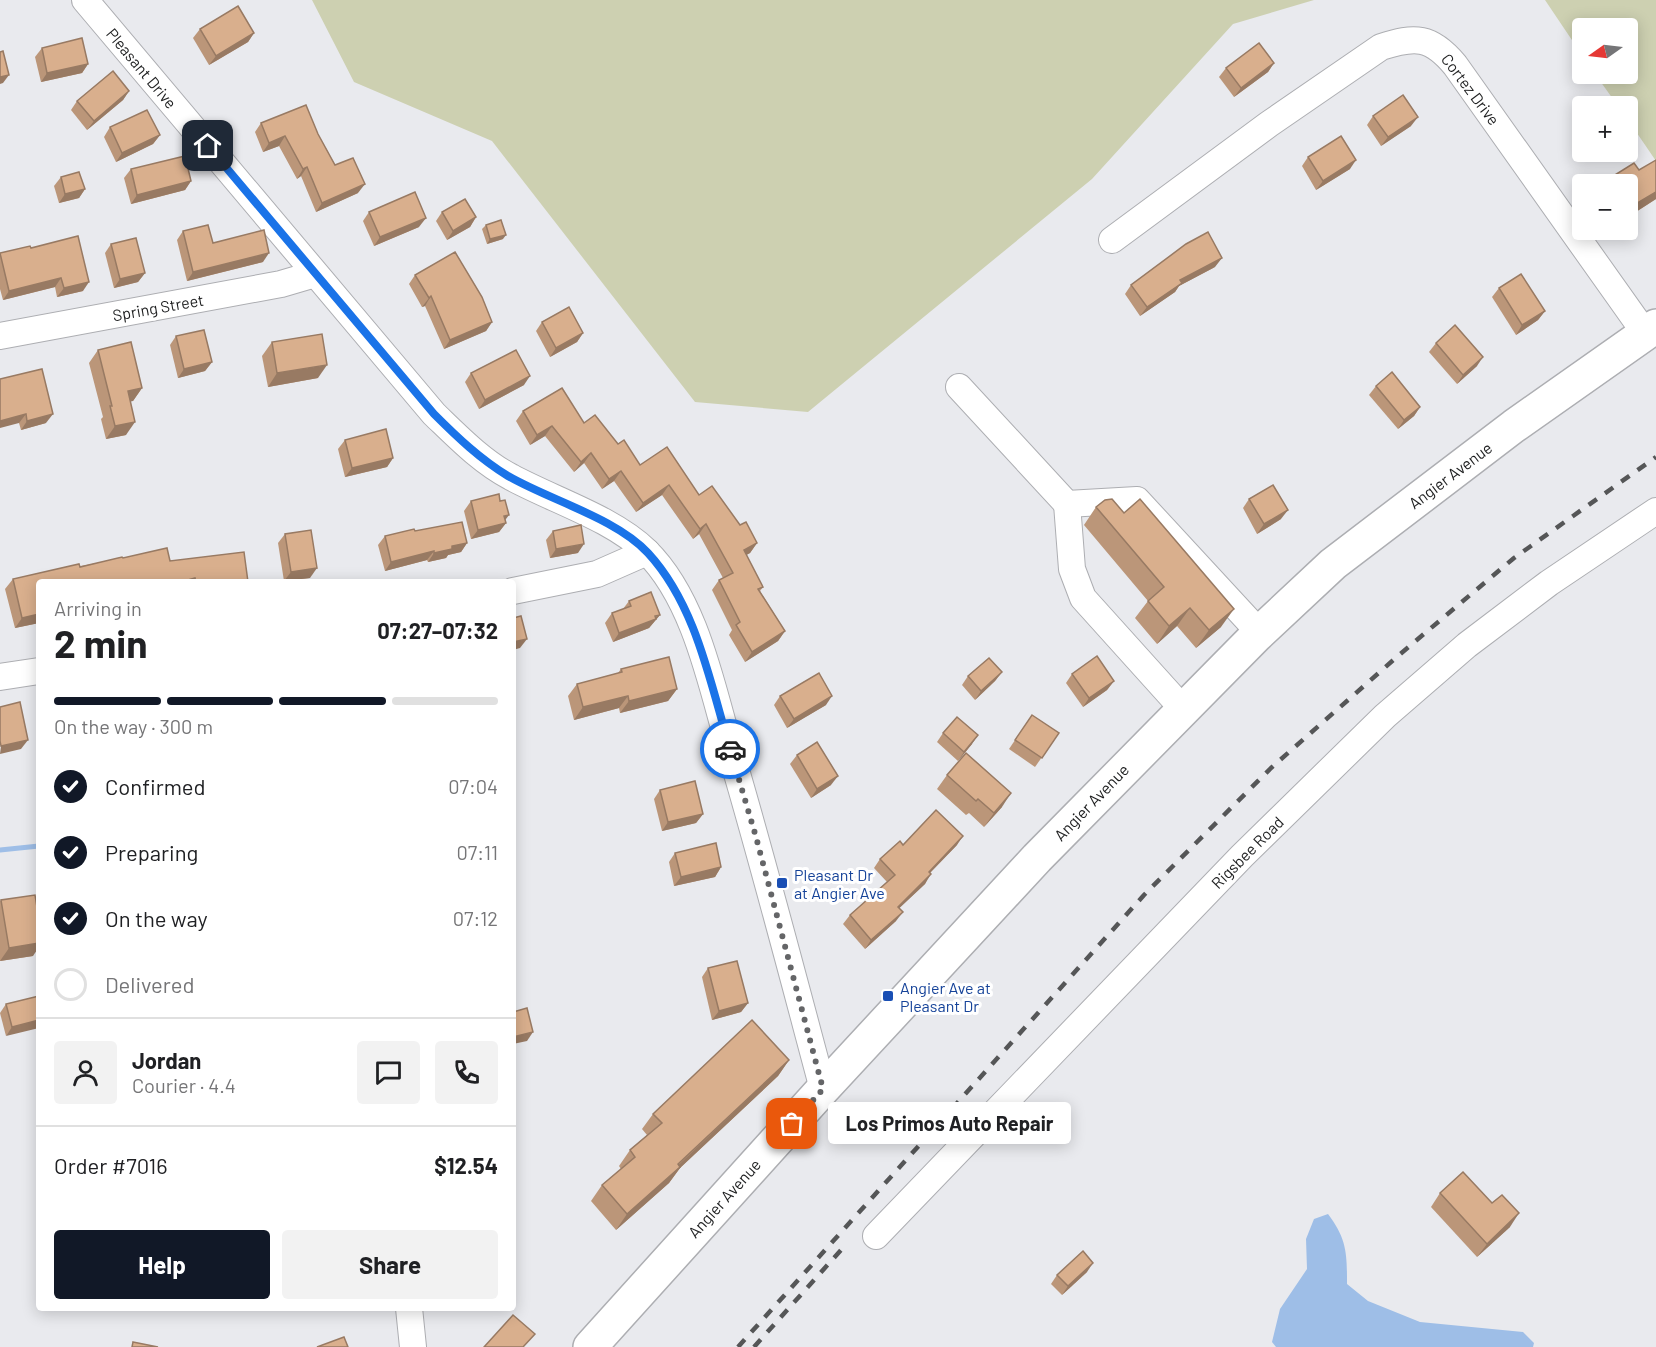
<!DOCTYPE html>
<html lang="en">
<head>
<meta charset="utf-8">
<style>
  :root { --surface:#fff; --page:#f2f2f2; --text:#202124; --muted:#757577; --line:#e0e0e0; --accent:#111827 }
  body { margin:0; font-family:Barlow,sans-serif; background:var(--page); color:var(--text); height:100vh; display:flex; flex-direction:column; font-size:22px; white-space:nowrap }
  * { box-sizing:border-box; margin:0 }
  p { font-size:20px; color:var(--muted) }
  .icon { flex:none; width:33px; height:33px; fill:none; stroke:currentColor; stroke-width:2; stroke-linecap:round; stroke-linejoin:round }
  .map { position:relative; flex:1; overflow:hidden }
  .sheet { position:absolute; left:36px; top:579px; width:480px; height:732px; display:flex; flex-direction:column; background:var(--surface); border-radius:6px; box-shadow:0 3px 15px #0003 }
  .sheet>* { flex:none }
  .needle { width:39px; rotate:256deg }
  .fabs { position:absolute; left:1572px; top:18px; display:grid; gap:12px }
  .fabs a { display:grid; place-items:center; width:66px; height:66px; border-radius:6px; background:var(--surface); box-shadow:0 3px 15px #0003; font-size:30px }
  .pin { position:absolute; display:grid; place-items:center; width:51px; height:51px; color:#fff; margin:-26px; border-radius:12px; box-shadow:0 3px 9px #0006 }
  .courier { position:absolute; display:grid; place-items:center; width:60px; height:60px; margin:-30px; border:4px solid #1a73e8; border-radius:50%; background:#fff; color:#222; box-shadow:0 2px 8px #0007 }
  .bubble { position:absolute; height:42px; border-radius:6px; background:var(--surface); box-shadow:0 3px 15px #0003; font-size:20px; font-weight:700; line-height:42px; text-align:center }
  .headline em { font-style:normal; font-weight:700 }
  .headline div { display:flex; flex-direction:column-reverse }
  .headline { display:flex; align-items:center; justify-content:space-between; height:102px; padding:0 18px }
  h1 { font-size:39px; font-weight:700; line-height:45px }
  .bar { display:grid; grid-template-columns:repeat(4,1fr); gap:9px 6px; align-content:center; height:72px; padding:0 18px }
  .bar i { height:8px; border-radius:4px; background:var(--line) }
  .bar .active { background:var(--accent) }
  .bar p { grid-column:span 4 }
  .line { display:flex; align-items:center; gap:15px; padding:0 18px; border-top:2px solid var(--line) }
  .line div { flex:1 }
  .round { display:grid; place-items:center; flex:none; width:63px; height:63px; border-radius:6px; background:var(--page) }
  ol { padding:0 18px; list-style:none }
  li { display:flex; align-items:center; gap:18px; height:66px }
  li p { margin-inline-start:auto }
  li .icon { padding:6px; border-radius:50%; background:var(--accent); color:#fff; stroke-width:4 }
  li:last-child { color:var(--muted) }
  li i { width:33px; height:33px; border:3px solid var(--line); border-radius:50% }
  .button { display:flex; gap:12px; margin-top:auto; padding:12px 18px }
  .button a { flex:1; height:69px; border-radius:6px; background:var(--accent); color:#fff; font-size:24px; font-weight:700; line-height:69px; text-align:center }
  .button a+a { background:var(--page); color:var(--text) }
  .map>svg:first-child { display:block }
  .green { fill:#cdd0b1 }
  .water { fill:#9ebee7 }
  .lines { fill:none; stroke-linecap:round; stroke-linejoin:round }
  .stream { stroke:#9ebee7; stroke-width:5 }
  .minor-casing { stroke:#adaeb2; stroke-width:28 }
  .major-casing { stroke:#adaeb2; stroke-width:36 }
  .minor { stroke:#fff; stroke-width:26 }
  .major { stroke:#fff; stroke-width:33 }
  .rail { stroke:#555657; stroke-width:4.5; stroke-dasharray:10 10; stroke-linecap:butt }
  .wall { fill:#bb9679 }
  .shaded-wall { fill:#987a63 }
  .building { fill:#d9af8d; stroke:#987a63; stroke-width:1.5 }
  .done { stroke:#646567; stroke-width:6; stroke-dasharray:0 10.8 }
  .route { stroke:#1a73e8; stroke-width:8 }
  .transit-dot { fill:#1a4fb4; stroke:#fff; stroke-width:2 }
  .labels { text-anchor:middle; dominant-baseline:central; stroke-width:6; stroke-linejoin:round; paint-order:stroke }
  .street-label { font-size:16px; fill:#1d1e1f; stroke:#fff }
  .transit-label { font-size:16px; fill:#164399; stroke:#fff; text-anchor:start }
</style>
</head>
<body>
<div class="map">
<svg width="1656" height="1347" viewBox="0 0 1656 1347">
  <rect width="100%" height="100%" fill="#e9eaee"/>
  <!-- green -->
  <g class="green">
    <path d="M312,0H1314L1233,24L1092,179L808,412L695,402L492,141L354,82Z"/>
    <path d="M1545,0H1656V161L1628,120V106H1618L1595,74H1628V28H1582V55Z"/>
  </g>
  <!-- water -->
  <path class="water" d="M1328,1214C1347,1239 1347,1254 1347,1284L1368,1301L1420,1322L1523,1332L1534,1343L1533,1347H1276L1272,1342L1280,1309L1307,1269L1306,1239L1314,1219Z"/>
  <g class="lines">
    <!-- stream -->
    <path class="stream" d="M0,850L39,846"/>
    <defs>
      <g id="minor">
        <path d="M85,0L434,414C458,437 482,462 511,477C553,500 612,518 646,551C696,600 712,688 731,753C764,865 793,977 823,1089"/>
        <path d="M1112,240L1269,124L1381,47C1415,36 1431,36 1455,65L1645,333"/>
        <path d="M0,336L281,284L315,274"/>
        <path d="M959,387L1067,504L1137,500L1259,632"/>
        <path d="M1067,504L1072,569L1083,598L1183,709"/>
        <path d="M513,591L597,574L647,552"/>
        <path d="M0,677L39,671"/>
        <path d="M876,1236L1242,856L1385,716L1467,645L1549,583L1656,511"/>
        <path d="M409,1308L413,1347"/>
      </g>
      <path id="major" d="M590,1347L823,1089L1037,858L1256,636L1333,564L1514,426L1656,326"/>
    </defs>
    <!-- minor casing -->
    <use href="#minor" class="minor-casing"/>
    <!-- major casing -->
    <use href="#major" class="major-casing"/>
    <!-- minor -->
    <use href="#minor" class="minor"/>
    <!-- major -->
    <use href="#major" class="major"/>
    <!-- rail -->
    <g class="rail">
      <path d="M738,1347L1144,895L1271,768L1399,655L1514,558L1656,457"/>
      <path d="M754,1347L841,1250"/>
    </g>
  </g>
  <!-- wall -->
  <g class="wall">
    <path d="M200,29L254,33L248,42L209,65L193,38Z"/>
    <path d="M42,48L88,64L82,73L41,82L35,57Z"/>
    <path d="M1274,63L1268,72L1234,97L1219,77L1226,68Z"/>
    <path d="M129,91L123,100L87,130L71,110L77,101Z"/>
    <path d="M1373,116L1411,126L1381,146L1367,125Z"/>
    <path d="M261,123L318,134L335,165L358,193L316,212L301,176L297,179L279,146L263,152L255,132Z"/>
    <path d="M110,127L160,135L153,144L116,162L104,137Z"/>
    <path d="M1308,157L1350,169L1316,190L1302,166Z"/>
    <path d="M131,169L191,181L185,190L131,204L124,178Z"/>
    <path d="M1639,170L1656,199L1628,217V184H1605L1610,178Z"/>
    <path d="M61,177L85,189L79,198L59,203L54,186Z"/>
    <path d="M369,212L419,227L374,246L363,221Z"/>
    <path d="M442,212L476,217L470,227L447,240L436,221Z"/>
    <path d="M486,225L503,239L487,244L482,229Z"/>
    <path d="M183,231L213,243L263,262L187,281L177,240Z"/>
    <path d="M111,244L145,273L138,282L114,288L105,253Z"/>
    <path d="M31,248L83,291L57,297L55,287L3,300L0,289V253Z"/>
    <path d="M1215,267L1179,286L1175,292L1140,316L1125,294L1131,285Z"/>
    <path d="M415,275L492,322L486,331L444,349L425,306L422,307L409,284Z"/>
    <path d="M1499,288L1545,311L1538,320L1516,335L1492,297Z"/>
    <path d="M542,322L583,333L577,342L550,357L536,331Z"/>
    <path d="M176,336L212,362L205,371L178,378L170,345Z"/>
    <path d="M272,342L318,378L268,387L262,356Z"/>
    <path d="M1436,343L1477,366L1457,384L1429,352Z"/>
    <path d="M98,350L142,388L133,401H130L126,435L106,439L101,419L103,417L89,363Z"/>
    <path d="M471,373L524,385L479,409L465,382Z"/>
    <path d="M0,379L46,423L21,430L19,423Z"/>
    <path d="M1376,386L1420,407L1414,416L1398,429L1369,395Z"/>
    <path d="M523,411L584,423L618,444L640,465L699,495L740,525L757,543L750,553L746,555L763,587L760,591L785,631L778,641L745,662L729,635L732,630L712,590L719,580L723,578L699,534L693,539L662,495L636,512L614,481L602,489L584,463L574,472L545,436L530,445L516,421Z"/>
    <path d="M345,440L393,458L387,467L345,477L338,449Z"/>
    <path d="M1249,499L1281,519L1257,534L1243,508Z"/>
    <path d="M471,501H500L506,523L499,532L471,539L464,511Z"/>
    <path d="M1096,507L1124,513L1221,627L1196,648L1177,626L1157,644L1135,618L1148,601L1084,525Z"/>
    <path d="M415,531L467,543L461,552L448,555L446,558L428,562L427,560L385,571L378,545L385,536Z"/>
    <path d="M553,531L578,553L550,558L546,540Z"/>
    <path d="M285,534L310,578L284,581L278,543Z"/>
    <path d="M123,558L170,561L248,582H39V623L15,628L5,589L13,579Z"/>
    <path d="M629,601L660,615L649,628L613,642L605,623L612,613L623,609Z"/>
    <path d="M621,669L677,689L668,701L620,713L619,708L574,720L568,696L577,684L618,673Z"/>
    <path d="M1002,672L995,681L975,700L962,685L968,676Z"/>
    <path d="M1072,674L1114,681L1107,690L1083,707L1066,683Z"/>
    <path d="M780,696L826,705L787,728L774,705Z"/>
    <path d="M1032,715L1059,733L1035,767L1009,749Z"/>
    <path d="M943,733L972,744L958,761L937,742Z"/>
    <path d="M797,755L831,785L811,798L790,764Z"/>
    <path d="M947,775L1002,807L984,827L969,813L966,815L937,789Z"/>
    <path d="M660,790L703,814L696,823L662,831L654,799Z"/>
    <path d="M957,845L930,873L925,884L899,908L896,921L865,949L843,924L850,915L887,882L874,868L880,859Z"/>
    <path d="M675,853L721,867L715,877L674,886L669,862Z"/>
    <path d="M1,900L33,956L0,961V901Z"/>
    <path d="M708,968L748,1003L741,1012L712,1020L702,977Z"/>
    <path d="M39,996L6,1036L0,1013L6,1004Z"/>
    <path d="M789,1060L778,1076L680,1168L669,1183L616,1230L591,1201L602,1185L621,1169L619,1166L630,1150L647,1135L642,1129L653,1114Z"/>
    <path d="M1440,1193L1492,1203L1510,1227L1477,1257L1431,1207Z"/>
    <path d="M1087,1272L1062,1295L1051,1284L1057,1275Z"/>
  </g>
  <!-- shaded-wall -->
  <g class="shaded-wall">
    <path d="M254,33L248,42L209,65L216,56Z"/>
    <path d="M1274,63L1268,72L1234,97L1241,88Z"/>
    <path d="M88,64L82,73L41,82L47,73Z"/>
    <path d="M9,75L3,83L0,84V77Z"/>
    <path d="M129,91L123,100L87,130L94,121Z"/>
    <path d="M1418,117L1411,126L1381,146L1388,137Z"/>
    <path d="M160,135L153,144L116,162L122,153Z"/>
    <path d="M285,136L279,146L263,152L269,143Z"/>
    <path d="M1356,160L1350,169L1316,190L1323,181Z"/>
    <path d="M307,167L301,176L297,179L303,169Z"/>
    <path d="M191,181L185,190L131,204L137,195Z"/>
    <path d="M365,184L358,193L316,212L322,203Z"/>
    <path d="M85,189L79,198L59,203L65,194Z"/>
    <path d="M1656,192V199L1628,217V210L1629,208Z"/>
    <path d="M476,217L470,227L447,240L453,231Z"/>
    <path d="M426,218L419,227L374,246L380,237Z"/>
    <path d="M506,235L503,239L487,244L490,239Z"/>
    <path d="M269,253L263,262L187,281L193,272Z"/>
    <path d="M1222,258L1215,267L1179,286L1175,292L1140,316L1147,307L1180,280Z"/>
    <path d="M145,273L138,282L114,288L120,279Z"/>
    <path d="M61,278L55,287L3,300L9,291Z"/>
    <path d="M89,282L83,291L57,297L64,288Z"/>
    <path d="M431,296L425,306L422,307L429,298Z"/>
    <path d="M1545,311L1538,320L1516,335L1522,325Z"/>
    <path d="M492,322L486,331L444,349L450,340Z"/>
    <path d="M583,333L577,342L550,357L556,348Z"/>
    <path d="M1483,357L1477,366L1457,384L1463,375Z"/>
    <path d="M212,362L205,371L178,378L184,369Z"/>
    <path d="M327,365L318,378L268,387L277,373Z"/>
    <path d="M530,376L524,385L479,409L485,400Z"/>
    <path d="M142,388L133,401L120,404L128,391Z"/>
    <path d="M1420,407L1414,416L1398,429L1404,420Z"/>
    <path d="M26,414L19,423L0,428V421Z"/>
    <path d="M53,414L46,423L21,430L27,421Z"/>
    <path d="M135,422L126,435L106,439L115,426Z"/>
    <path d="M552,426L545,436L530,445L537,435Z"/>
    <path d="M591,453L584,463L574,472L581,462Z"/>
    <path d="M393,458L387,467L345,477L352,468Z"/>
    <path d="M621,471L614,481L602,489L609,479Z"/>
    <path d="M669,485L662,495L636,512L643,503Z"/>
    <path d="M1288,510L1281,519L1257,534L1264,524Z"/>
    <path d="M509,515L503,523H506L499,532L471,539L478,530L504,516Z"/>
    <path d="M706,524L699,534L693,539L700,529Z"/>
    <path d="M467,543L461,552L448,555L446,558L428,562L434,553L452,546Z"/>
    <path d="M757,543L750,553L737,560L744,550Z"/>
    <path d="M584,544L578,553L550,558L556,549Z"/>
    <path d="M434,551L427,560L385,571L391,562Z"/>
    <path d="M317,568L310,578L284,581L291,572Z"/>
    <path d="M195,578L193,582H181Z"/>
    <path d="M1190,608L1177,626L1157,644L1169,626Z"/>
    <path d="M1234,609L1221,627L1196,648L1209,630Z"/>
    <path d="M39,614V623L15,628L22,618Z"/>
    <path d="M660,615L649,628L613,642L619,633Z"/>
    <path d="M785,631L778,641L745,662L752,652Z"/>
    <path d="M527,639L520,648L513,650V642Z"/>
    <path d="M1002,672L995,681L975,700L981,691Z"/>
    <path d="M1114,681L1107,690L1083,707L1089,698Z"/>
    <path d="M677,689L668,701L620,713L629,701Z"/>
    <path d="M628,696L619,708L574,720L583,707Z"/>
    <path d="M832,696L826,705L787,728L794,719Z"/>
    <path d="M978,735L972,744L958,761L964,752Z"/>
    <path d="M28,740L21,749L0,754L1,746Z"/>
    <path d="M838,776L831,785L811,798L817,789Z"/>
    <path d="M1011,793L1002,807L984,827L994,813Z"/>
    <path d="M703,814L696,823L662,831L668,822Z"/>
    <path d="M963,836L957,845L922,881L929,872Z"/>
    <path d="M721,867L715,877L674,886L681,877Z"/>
    <path d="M931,874L925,884L891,916L898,907Z"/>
    <path d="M903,912L896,921L865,949L871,940Z"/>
    <path d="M39,943V947L33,956L0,961L9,948Z"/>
    <path d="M748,1003L741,1012L712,1020L719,1011Z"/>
    <path d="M39,1020V1028L6,1036L12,1027Z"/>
    <path d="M533,1032L527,1041L513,1044V1037Z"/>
    <path d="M789,1060L778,1076L680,1168L669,1183L616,1230L627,1214Z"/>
    <path d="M1519,1213L1510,1227L1477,1257L1487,1244Z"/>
    <path d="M1093,1263L1087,1272L1062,1295L1068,1286Z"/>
  </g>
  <!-- building -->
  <g class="building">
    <path d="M238,6L254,33L216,56L200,29Z"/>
    <path d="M82,38L88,64L47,73L42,48Z"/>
    <path d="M1259,43L1274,63L1241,88L1226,68Z"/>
    <path d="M3,51L9,75L0,77V52Z"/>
    <path d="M113,71L129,91L94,121L77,101Z"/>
    <path d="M1403,95L1418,117L1388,137L1373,116Z"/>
    <path d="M306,105L318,134L335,165L353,158L365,184L322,203L307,167L303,169L285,136L269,143L261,123Z"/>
    <path d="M147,110L160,135L122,153L110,127Z"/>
    <path d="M1341,136L1356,160L1323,181L1308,157Z"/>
    <path d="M185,156L191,181L137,195L131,169Z"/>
    <path d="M1656,160V192L1629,208L1628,206V184H1614L1610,178L1634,163L1639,170Z"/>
    <path d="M79,172L85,189L65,194L61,177Z"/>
    <path d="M415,192L426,218L380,237L369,212Z"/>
    <path d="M465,199L476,217L453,231L442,212Z"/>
    <path d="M501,220L506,235L490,239L486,225Z"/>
    <path d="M208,225L213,243L264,230L269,253L193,272L183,231Z"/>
    <path d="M1208,232L1222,258L1180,280L1182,283L1147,307L1131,285L1186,244Z"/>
    <path d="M78,236L89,282L64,288L61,278L9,291L0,253L30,246L31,248Z"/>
    <path d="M136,238L145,273L120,279L111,244Z"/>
    <path d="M455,252L482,297L492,322L450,340L431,296L429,298L415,275Z"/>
    <path d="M1521,274L1545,311L1522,325L1499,288Z"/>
    <path d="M569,307L583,333L556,348L542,322Z"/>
    <path d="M1455,325L1483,357L1463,375L1436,343Z"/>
    <path d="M204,330L212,362L184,369L176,336Z"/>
    <path d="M322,334L327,365L277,373L272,342Z"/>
    <path d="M131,342L142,388L128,391L135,422L115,426L110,406H112L98,350Z"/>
    <path d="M516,350L530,376L485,400L471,373Z"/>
    <path d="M42,369L53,414L27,421L26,414L0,421V379Z"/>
    <path d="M1392,372L1420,407L1404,420L1376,386Z"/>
    <path d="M562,388L584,423L595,415L618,444L624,440L640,465L667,447L699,495L712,486L740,525L746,522L757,543L744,550L763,587L758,589L785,631L752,652L736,625L740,622L719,580L733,573L706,524L700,529L669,485L643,503L621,471L609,479L591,453L581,462L552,426L537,435L523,411Z"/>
    <path d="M386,429L393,458L352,468L345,440Z"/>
    <path d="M1273,485L1288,510L1264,524L1249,499Z"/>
    <path d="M499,494L500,501L505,500L509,515L504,516L506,523L478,530L471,501Z"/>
    <path d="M1112,499L1124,513L1140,499L1234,609L1209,630L1190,608L1169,626L1148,601L1164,587L1096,507L1105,500Z"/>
    <path d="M462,522L467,543L452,546V549L434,553V551L391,562L385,536L414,529L415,531Z"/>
    <path d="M581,525L584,544L556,549L553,531Z"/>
    <path d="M311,530L317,568L291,572L285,534Z"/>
    <path d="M167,548L170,561L244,552L248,582H196L195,578L181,582H39V614L22,618L13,579L79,564L80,567L122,557L123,558Z"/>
    <path d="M651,592L660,615L655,616L656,619L619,633L612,613L631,606L629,601Z"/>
    <path d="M521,616L527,639L513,642V618Z"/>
    <path d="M1097,656L1114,681L1089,698L1072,674Z"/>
    <path d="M669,657L677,689L629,701L628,696L583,707L577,684L622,672L621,669Z"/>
    <path d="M989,658L1002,672L981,691L968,676Z"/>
    <path d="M819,673L832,696L794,719L780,696Z"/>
    <path d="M20,702L28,740L1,746L0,741V707Z"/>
    <path d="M1032,715L1059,733L1042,758L1015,740Z"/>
    <path d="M957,717L978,735L964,752L943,733Z"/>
    <path d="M817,742L838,776L817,789L797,755Z"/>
    <path d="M966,753L1011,793L994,813L978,799L976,801L947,775Z"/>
    <path d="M695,781L703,814L668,822L660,790Z"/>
    <path d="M936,810L963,836L929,872L931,874L898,907L903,912L871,940L850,915L895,875L880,859L900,841L903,845Z"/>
    <path d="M716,843L721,867L681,877L675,853Z"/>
    <path d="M35,895L39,920V943L9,948L1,900Z"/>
    <path d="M737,961L748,1003L719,1011L708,968Z"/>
    <path d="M39,996V1020L12,1027L6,1004Z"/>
    <path d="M527,1008L533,1032L513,1037V1012Z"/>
    <path d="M752,1020L789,1060L678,1164L680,1167L627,1214L602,1185L635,1157L630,1150L662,1123L653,1114Z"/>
    <path d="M1463,1172L1492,1203L1502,1195L1519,1213L1487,1244L1440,1193Z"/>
    <path d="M1083,1251L1093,1263L1068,1286L1057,1275Z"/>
    <path d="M513,1315L535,1334L523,1347H484Z"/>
    <path d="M344,1337L348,1347H317Z"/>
    <path d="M133,1342L158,1347H132Z"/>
  </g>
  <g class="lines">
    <!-- done -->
    <path class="done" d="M730,749L756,837L823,1089L792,1124"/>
    <!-- route -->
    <path class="route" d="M208,146L434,414C457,437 480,459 508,476C549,500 616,518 648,553C696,605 710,682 730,749"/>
  </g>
  <!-- markers -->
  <g class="transit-dot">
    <rect x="776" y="877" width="12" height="12" rx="3"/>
    <rect x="882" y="990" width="12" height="12" rx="3"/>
  </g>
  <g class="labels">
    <!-- street labels -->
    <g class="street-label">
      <text transform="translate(142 68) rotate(50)">Pleasant Drive</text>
      <text transform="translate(1471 89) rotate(53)">Cortez Drive</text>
      <text transform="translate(158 307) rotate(-10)">Spring Street</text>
      <text transform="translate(1450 475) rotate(-37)">Angier Avenue</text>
      <text transform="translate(1091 802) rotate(-46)">Angier Avenue</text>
      <text transform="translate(1247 852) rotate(-45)">Rigsbee Road</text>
      <text transform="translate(724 1198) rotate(-48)">Angier Avenue</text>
    </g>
    <!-- transit labels -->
    <g class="transit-label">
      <text x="794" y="874">Pleasant Dr<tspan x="794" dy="18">at Angier Ave</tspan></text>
      <text x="900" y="987">Angier Ave at<tspan x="900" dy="18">Pleasant Dr</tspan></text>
    </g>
  </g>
</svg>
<div class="fabs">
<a><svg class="needle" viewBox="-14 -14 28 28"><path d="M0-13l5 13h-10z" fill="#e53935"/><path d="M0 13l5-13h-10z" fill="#757577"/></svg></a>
<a>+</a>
<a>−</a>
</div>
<div class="pin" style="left:792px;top:1124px;background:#ea580c"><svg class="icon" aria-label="bag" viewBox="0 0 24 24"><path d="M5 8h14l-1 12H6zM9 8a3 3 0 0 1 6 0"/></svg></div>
<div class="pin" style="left:208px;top:146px;background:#1f2937"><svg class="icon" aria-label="home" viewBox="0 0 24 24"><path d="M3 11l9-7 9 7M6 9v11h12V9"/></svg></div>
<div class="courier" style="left:730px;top:749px"><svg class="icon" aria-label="car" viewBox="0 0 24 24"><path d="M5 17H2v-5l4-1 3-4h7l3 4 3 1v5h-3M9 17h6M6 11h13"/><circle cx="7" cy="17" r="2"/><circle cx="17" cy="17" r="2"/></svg></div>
<div class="bubble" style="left:828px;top:1102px;width:243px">Los Primos Auto Repair</div>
<section class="sheet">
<div class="headline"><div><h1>2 min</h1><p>Arriving in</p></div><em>07:27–07:32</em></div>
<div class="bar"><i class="active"></i><i class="active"></i><i class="active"></i><i></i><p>On the way · 300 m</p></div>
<ol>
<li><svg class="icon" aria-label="check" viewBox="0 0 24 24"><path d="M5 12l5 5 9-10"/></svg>Confirmed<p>07:04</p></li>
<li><svg class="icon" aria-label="check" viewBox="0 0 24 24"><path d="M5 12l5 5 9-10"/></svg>Preparing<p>07:11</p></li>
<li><svg class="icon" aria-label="check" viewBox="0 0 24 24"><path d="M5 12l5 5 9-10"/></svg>On the way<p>07:12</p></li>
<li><i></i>Delivered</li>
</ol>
<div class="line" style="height:108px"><a class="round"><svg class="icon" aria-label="person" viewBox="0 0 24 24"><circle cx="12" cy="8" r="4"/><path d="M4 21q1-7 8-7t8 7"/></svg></a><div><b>Jordan</b><p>Courier · 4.4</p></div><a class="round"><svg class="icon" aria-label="chat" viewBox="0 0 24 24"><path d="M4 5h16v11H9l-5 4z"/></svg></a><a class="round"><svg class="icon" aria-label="phone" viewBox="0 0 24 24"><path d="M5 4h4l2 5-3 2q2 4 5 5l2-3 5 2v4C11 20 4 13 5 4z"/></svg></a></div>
<div class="line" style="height:78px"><div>Order #7016</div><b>$12.54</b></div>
<div class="button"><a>Help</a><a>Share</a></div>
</section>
</div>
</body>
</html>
